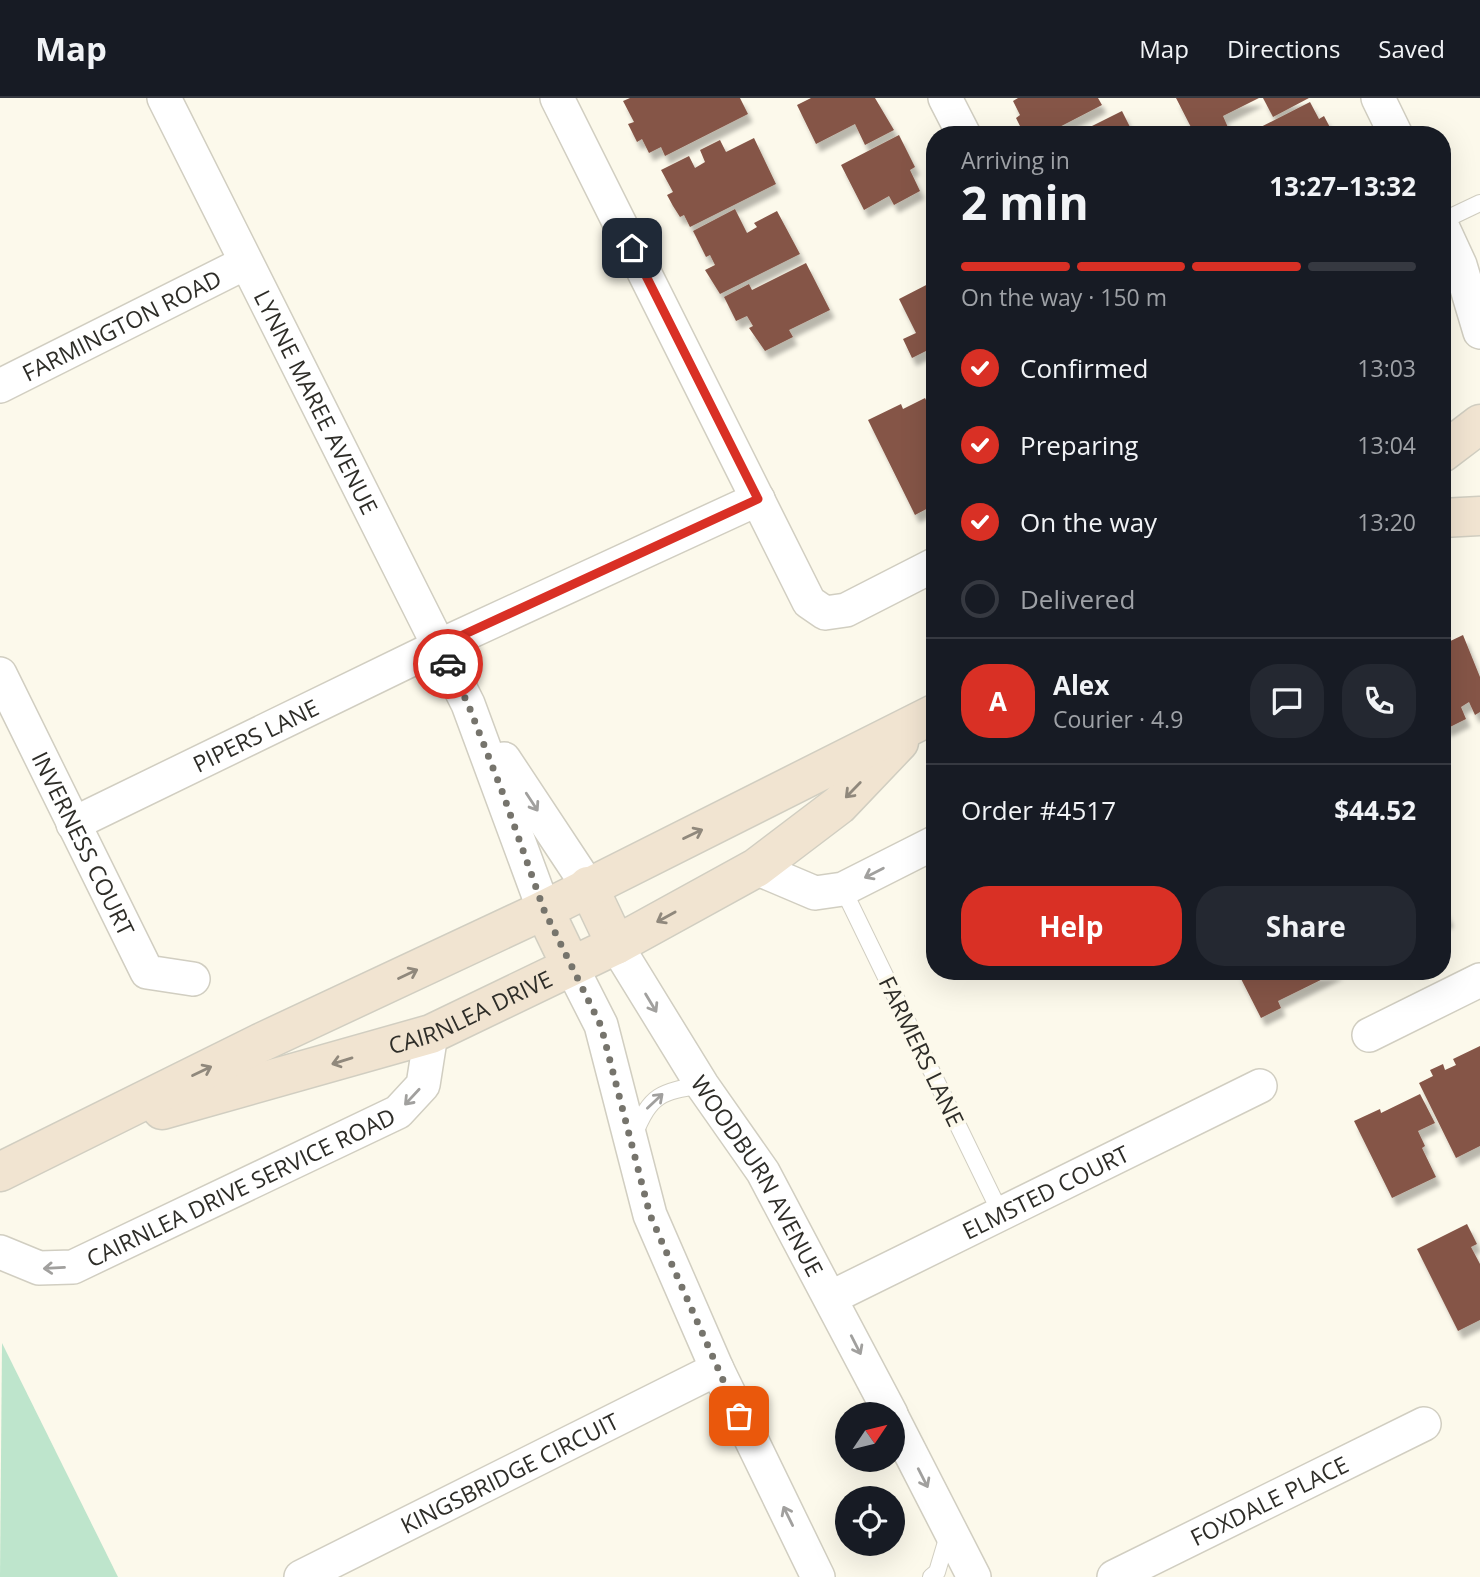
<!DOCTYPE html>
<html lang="en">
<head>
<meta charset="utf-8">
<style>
  :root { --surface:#171b24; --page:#242831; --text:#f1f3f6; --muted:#9ea1a6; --line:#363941; --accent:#d93025 }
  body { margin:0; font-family:"Open Sans",sans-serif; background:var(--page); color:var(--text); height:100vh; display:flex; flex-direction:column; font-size:26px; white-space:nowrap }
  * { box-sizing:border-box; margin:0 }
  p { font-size:23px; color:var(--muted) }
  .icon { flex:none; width:38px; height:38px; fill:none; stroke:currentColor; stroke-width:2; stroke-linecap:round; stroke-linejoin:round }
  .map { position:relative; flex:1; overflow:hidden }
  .details { position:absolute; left:926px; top:28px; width:525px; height:854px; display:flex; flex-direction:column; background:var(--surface); border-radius:28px; box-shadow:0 7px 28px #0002 }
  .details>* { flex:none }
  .needle { width:46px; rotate:55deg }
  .controls { position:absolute; left:835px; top:1304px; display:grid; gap:14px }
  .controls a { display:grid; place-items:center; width:70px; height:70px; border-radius:50%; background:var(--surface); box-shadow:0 7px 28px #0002; font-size:35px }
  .pin { position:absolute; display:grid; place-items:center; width:60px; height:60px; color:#fff; margin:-30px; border-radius:14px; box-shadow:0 4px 10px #0006 }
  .courier { position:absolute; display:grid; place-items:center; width:70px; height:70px; margin:-35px; border:5px solid #d93025; border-radius:50%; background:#fff; color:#222; box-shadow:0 2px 9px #0007 }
  .head em { font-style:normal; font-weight:700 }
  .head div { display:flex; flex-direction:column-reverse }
  .head { display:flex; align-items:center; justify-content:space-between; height:119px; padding:0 35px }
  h1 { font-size:46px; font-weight:700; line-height:52px }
  .bar { display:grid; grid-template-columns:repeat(4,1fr); gap:10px 7px; align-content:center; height:84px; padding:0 35px }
  .bar i { height:9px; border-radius:5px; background:var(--line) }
  .bar .selected { background:var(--accent) }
  .bar p { grid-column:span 4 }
  .line { display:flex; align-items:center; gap:18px; padding:0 35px; border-top:2px solid var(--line) }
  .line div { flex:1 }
  .round { display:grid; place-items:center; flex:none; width:74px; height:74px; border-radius:28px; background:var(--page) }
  ol { padding:0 35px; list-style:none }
  li { display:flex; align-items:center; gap:21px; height:77px }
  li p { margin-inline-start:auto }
  li .icon { padding:7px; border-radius:50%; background:var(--accent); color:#fff; stroke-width:4 }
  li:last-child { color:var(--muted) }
  li i { width:38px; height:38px; border:4px solid var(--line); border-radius:50% }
  .primary-button { display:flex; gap:14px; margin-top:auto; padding:14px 35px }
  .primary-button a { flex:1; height:80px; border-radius:28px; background:var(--accent); color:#fff; font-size:28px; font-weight:700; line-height:80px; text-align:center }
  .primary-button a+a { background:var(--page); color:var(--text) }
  header { display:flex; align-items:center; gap:42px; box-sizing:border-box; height:98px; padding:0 35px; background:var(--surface); border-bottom:2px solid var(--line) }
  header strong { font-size:33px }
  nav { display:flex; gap:38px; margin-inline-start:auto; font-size:24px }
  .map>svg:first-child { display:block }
  .green { fill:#bee5cc }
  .building { fill:#855547; filter:url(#shadow) }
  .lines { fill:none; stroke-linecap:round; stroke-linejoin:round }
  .lane-casing { stroke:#d1cec1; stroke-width:18 }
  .street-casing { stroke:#d1cec1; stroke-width:36 }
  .secondary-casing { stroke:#d1cec1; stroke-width:41 }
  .lane { stroke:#fff; stroke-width:16 }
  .street { stroke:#fff; stroke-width:33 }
  .secondary { stroke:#f1e4d1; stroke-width:38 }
  .oneway { stroke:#90887c }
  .oneway2 { stroke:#a1a09e }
  .done { stroke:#76746c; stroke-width:7; stroke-dasharray:0 12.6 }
  .route { stroke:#d93025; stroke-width:9 }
  .labels { text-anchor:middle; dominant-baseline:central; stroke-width:7; stroke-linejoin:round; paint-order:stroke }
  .street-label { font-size:23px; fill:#2e2d28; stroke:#fcf9eb }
</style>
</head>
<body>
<header>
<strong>Map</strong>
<nav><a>Map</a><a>Directions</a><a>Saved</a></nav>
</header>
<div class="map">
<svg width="1480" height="1479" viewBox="0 0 1480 1479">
  <defs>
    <filter id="shadow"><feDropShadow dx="4.5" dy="8" stdDeviation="2" flood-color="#0004"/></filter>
  </defs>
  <rect width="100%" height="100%" fill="#fcf9eb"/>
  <!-- green -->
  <path class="green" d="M2,1245L118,1479H0Z"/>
  <!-- building -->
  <g class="building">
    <path d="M630,0H740L748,16L665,58L661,49L649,55L642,41L637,44L628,26L634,24L623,3Z"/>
    <path d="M811,0H875L894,32L865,47L855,26L816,46L797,7Z"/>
    <path d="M1018,0H1098L1102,7L1044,37H1031L1026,28L1021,30L1016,20L1020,17L1013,3Z"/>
    <path d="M1176,0H1259L1223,18L1230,34L1225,37H1195Z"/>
    <path d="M1263,0H1309L1273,19Z"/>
    <path d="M1310,4L1319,21L1324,18L1334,37H1245Z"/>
    <path d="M1122,13L1134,37H1074Z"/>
    <path d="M899,37L915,69L910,72L920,93L894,107L889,98L864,112L841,67Z"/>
    <path d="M754,40L776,86L690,129L684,117L680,119L673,108L667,97L673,94L661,72L689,58L695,70L705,64L700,52L720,42L726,54Z"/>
    <path d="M735,111L747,135L757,129L754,125L777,113L800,156L720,196L705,172L715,167L710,157L706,159L693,133Z"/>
    <path d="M806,165L830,212L789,232L793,239L765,253L749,230L753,228L747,218L736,223L724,199L749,186L752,192Z"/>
    <path d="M934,183V249L912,260L903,241L916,235L899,201Z"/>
    <path d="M925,300L934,319V407L915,417L868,322L901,306L903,311Z"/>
    <path d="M1463,537L1480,579V614L1475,617L1469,604L1461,609L1466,621L1446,631L1442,622V547Z"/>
    <path d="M1442,807L1449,821L1442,825Z"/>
    <path d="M1237,873H1339L1278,903L1281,910L1261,920Z"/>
    <path d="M1480,948V1048L1456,1060L1419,985L1433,978L1430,972L1443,966L1445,972L1456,967L1453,961Z"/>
    <path d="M1420,996L1435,1025L1418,1033L1425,1048L1422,1050L1436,1079L1392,1100L1354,1023L1380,1011L1381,1015Z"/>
    <path d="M1467,1126L1477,1146L1471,1149L1480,1166V1222L1458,1233L1417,1151Z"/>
  </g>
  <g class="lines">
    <defs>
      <g id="lane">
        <path d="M1442,123L1480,105"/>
        <path d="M843,791L1001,1116"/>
        <path d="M634,1037C651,996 660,994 702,987"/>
        <path d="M931,1479L937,1474L949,1434"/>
      </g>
      <g id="street">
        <path id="s1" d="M164,0L468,606L544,812"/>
        <path d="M557,0L809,504L825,515L846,512L934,467"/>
        <path d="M945,0L964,37"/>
        <path d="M1378,0L1396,37"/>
        <path d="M1442,128L1460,167L1480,234"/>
        <path id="s2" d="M0,288L245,165"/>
        <path id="s3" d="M0,576L147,874L193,881"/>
        <path d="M504,661L588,788"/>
        <path id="s4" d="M73,726L439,548L758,401"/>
        <path d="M756,770L815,795L843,791L934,745"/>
        <path id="s5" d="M616,847L702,987L763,1074L891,1316"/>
        <path d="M571,868L601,927L650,1117L717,1271L818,1479"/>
        <path d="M1369,937L1480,882"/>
        <path id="s6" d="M0,1154L39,1170L73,1169L398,1014L423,987L431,936"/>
        <path id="s7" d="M832,1199L1260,988"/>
        <path d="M892,1319L974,1479"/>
        <path id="s8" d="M301,1479L717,1271"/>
        <path id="s9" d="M1114,1479L1424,1326"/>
      </g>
      <g id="secondary">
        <path d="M1442,355L1480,326"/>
        <path d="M1442,420L1480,418"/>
        <path d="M588,788L616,847"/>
        <path d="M544,812L571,868"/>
        <path id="s10" d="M162,1012L431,936L616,847L756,770L839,707L899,644"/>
        <path d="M0,1074L260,945L544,812L934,616"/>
      </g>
    </defs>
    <!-- lane casing -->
    <use href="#lane" class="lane-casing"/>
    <!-- street casing -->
    <use href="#street" class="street-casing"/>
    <!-- secondary casing -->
    <use href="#secondary" class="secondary-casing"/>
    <!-- lane -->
    <use href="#lane" class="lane"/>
    <!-- street -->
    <use href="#street" class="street"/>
    <!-- secondary -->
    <use href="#secondary" class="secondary"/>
  </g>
  <!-- one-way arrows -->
  <defs><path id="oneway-shaft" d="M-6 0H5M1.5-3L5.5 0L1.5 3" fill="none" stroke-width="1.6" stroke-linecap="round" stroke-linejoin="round" transform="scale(1.75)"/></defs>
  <g class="oneway">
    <use href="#oneway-shaft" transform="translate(853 692) rotate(134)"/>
    <use href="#oneway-shaft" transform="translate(693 736) rotate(-26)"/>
    <use href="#oneway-shaft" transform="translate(666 819) rotate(151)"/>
    <use href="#oneway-shaft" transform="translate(408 876) rotate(-25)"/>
    <use href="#oneway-shaft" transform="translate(342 963) rotate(163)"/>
    <use href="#oneway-shaft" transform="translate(202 973) rotate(-26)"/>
  </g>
  <g class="oneway2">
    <use href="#oneway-shaft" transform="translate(532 704) rotate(57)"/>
    <use href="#oneway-shaft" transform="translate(874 775) rotate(153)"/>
    <use href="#oneway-shaft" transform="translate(651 905) rotate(59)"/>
    <use href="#oneway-shaft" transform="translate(412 999) rotate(133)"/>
    <use href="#oneway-shaft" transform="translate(655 1003) rotate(-43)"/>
    <use href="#oneway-shaft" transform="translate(54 1170) rotate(177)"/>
    <use href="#oneway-shaft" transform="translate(856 1247) rotate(63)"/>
    <use href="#oneway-shaft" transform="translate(923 1380) rotate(63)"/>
    <use href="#oneway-shaft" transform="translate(788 1418) rotate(-116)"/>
  </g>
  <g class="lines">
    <!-- done -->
    <path class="done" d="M448,566L468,606L502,693L544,812L601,928L650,1117L739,1318"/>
    <!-- route -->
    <path class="route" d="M448,566L439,548L758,401L632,150"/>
  </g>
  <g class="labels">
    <!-- street labels -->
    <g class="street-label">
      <text stroke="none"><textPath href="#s2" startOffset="136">FARMINGTON ROAD</textPath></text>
      <text stroke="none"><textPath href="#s1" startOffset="340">LYNNE MAREE AVENUE</textPath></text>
      <text stroke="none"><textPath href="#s4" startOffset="203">PIPERS LANE</textPath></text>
      <text stroke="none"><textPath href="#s3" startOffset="189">INVERNESS COURT</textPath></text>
      <text stroke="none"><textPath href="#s10" startOffset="324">CAIRNLEA DRIVE</textPath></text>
      <text transform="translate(922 953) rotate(64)">FARMERS LANE</text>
      <text stroke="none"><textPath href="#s5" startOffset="271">WOODBURN AVENUE</textPath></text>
      <text stroke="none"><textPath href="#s6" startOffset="262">CAIRNLEA DRIVE SERVICE ROAD</textPath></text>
      <text stroke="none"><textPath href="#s7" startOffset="238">ELMSTED COURT</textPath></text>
      <text stroke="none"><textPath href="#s8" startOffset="233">KINGSBRIDGE CIRCUIT</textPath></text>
      <text stroke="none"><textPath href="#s9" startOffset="173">FOXDALE PLACE</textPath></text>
    </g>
  </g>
</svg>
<div class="controls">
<a><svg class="needle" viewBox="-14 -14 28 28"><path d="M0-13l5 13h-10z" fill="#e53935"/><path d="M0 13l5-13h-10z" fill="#9ea1a6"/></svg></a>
<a><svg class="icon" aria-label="locate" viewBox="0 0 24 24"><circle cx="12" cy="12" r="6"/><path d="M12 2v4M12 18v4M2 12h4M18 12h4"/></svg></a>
</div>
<div class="pin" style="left:739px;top:1318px;background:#ea580c"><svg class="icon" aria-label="bag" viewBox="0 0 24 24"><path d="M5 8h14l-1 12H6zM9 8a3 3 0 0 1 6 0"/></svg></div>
<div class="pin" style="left:632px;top:150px;background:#1f2937"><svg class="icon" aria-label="home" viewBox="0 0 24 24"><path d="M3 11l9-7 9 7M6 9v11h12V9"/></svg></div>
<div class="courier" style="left:448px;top:566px"><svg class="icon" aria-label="car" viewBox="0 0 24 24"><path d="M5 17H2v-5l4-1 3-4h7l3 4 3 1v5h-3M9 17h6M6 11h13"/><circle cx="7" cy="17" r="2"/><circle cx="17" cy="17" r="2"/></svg></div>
<section class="details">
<div class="head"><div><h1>2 min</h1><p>Arriving in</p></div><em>13:27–13:32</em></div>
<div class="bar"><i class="selected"></i><i class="selected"></i><i class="selected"></i><i></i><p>On the way · 150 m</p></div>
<ol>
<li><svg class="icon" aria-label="check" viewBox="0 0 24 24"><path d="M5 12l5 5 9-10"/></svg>Confirmed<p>13:03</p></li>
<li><svg class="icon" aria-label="check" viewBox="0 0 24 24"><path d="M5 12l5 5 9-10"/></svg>Preparing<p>13:04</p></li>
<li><svg class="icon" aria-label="check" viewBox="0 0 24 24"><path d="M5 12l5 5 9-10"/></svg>On the way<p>13:20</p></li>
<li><i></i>Delivered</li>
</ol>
<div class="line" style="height:126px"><b class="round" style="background:var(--accent);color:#fff">A</b><div><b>Alex</b><p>Courier · 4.9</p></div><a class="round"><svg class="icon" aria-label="chat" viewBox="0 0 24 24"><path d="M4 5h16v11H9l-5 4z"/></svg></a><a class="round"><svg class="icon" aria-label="phone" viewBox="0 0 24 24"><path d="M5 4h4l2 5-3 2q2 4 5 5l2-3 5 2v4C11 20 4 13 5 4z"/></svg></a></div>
<div class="line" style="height:91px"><div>Order #4517</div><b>$44.52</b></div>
<div class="primary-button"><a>Help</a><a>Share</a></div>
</section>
</div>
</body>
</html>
